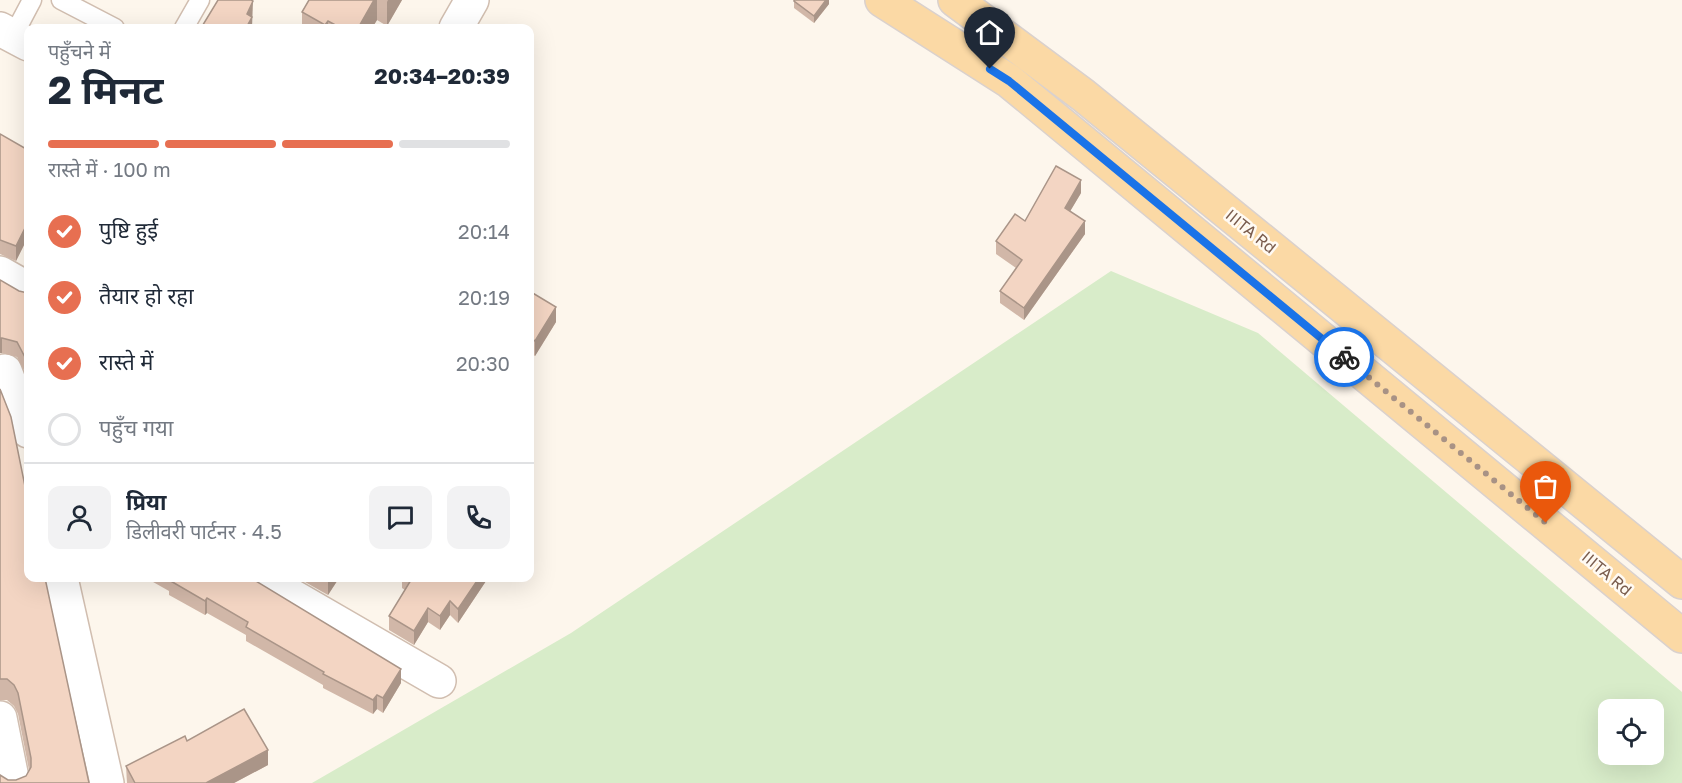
<!DOCTYPE html>
<html lang="hi">
<head>
<meta charset="utf-8">
<style>
  :root { --surface:#fff; --page:#f2f2f3; --text:#1f2937; --muted:#747a83; --line:#e0e1e3; --accent:#e76f51 }
  body { margin:0; font-family:"Golos Text","Noto Sans Devanagari",sans-serif; background:var(--page); color:var(--text); height:100vh; display:flex; flex-direction:column; font-size:22px; white-space:nowrap }
  * { box-sizing:border-box; margin:0 }
  p { font-size:20px; color:var(--muted) }
  .icon { flex:none; width:33px; height:33px; fill:none; stroke:currentColor; stroke-width:2; stroke-linecap:round; stroke-linejoin:round }
  .map { position:relative; flex:1; overflow:hidden }
  .drawer { position:absolute; left:24px; top:24px; width:510px; height:558px; display:flex; flex-direction:column; background:var(--surface); border-radius:12px; box-shadow:0 6px 24px #0002 }
  .drawer>* { flex:none }
  .buttons { position:absolute; left:1598px; top:699px; display:grid; gap:12px }
  .buttons a { display:grid; place-items:center; width:66px; height:66px; border-radius:12px; background:var(--surface); box-shadow:0 6px 24px #0002; font-size:30px }
  .pin { position:absolute; display:grid; place-items:center; width:51px; height:51px; color:#fff; margin:-62px -26px; border-radius:50% 50% 50% 0; rotate:-45deg; box-shadow:0 0 6px #0007 }
  .pin .icon { rotate:45deg }
  .courier { position:absolute; display:grid; place-items:center; width:60px; height:60px; margin:-30px; border:4px solid #1a73e8; border-radius:50%; background:#fff; color:#222; box-shadow:0 2px 8px #0007 }
  .summary em { font-style:normal; font-weight:700 }
  .summary div { display:flex; flex-direction:column-reverse }
  .summary { display:flex; align-items:center; justify-content:space-between; height:102px; padding:0 24px }
  h1 { font-size:39px; font-weight:700; line-height:45px }
  .bar { display:grid; grid-template-columns:repeat(4,1fr); gap:9px 6px; align-content:center; height:72px; padding:0 24px }
  .bar i { height:8px; border-radius:4px; background:var(--line) }
  .bar .selected { background:var(--accent) }
  .bar p { grid-column:span 4 }
  .line { display:flex; align-items:center; gap:15px; padding:0 24px; border-top:2px solid var(--line) }
  .line div { flex:1 }
  .round { display:grid; place-items:center; flex:none; width:63px; height:63px; border-radius:12px; background:var(--page) }
  ol { padding:0 24px; list-style:none }
  li { display:flex; align-items:center; gap:18px; height:66px }
  li p { margin-inline-start:auto }
  li .icon { padding:6px; border-radius:50%; background:var(--accent); color:#fff; stroke-width:4 }
  li:last-child { color:var(--muted) }
  li i { width:33px; height:33px; border:3px solid var(--line); border-radius:50% }
  .map>svg:first-child { display:block }
  .green { fill:#d8ecc9; fill-rule:evenodd }
  .lines { fill:none; stroke-linecap:round; stroke-linejoin:round }
  .lane-casing { stroke:#d1beb0; stroke-width:21 }
  .street-casing { stroke:#d1beb0; stroke-width:36 }
  .primary-casing { stroke:#dad1cd; stroke-width:36 }
  .lane { stroke:#fff; stroke-width:18 }
  .street { stroke:#fff; stroke-width:33 }
  .primary { stroke:#fbd9a5; stroke-width:33 }
  .wall { fill:#d1b7a8 }
  .shaded-wall { fill:#aa9588 }
  .building { fill:#f3d5c3; stroke:#aa9588; stroke-width:1.5 }
  .done { stroke:#a89285; stroke-width:6; stroke-dasharray:0 10.8 }
  .route { stroke:#1a73e8; stroke-width:8 }
  .labels { text-anchor:middle; dominant-baseline:central; stroke-width:5; stroke-linejoin:round; paint-order:stroke }
  .street-label { font-size:16px; fill:#7a5c4d; stroke:#fffaf3 }
</style>
</head>
<body>
<div class="map">
<svg width="1682" height="783" viewBox="0 0 1682 783">
  <rect width="100%" height="100%" fill="#fdf6ec"/>
  <!-- green -->
  <path class="green" d="M1111,271L1258,333L1682,692V783H312L571,633ZM1608,710H1653V754H1608Z"/>
  <g class="lines">
    <defs>
      <g id="lane">
        <path d="M61,0L115,28"/>
        <path d="M184,28L200,0"/>
        <path d="M13,36L32,0"/>
      </g>
      <g id="street">
        <path d="M456,28L472,0"/>
        <path d="M0,29L28,44"/>
        <path d="M0,273L28,289"/>
        <path d="M0,372L5,371L28,431"/>
        <path d="M61,578L107,783"/>
        <path d="M261,578L439,681"/>
        <path d="M0,718L13,783"/>
      </g>
      <g id="primary">
        <path d="M882,0L1009,81L1682,636"/>
        <path d="M955,0L1083,95L1682,582"/>
      </g>
    </defs>
    <!-- lane casing -->
    <use href="#lane" class="lane-casing"/>
    <!-- street casing -->
    <use href="#street" class="street-casing"/>
    <!-- primary casing -->
    <use href="#primary" class="primary-casing"/>
    <!-- lane -->
    <use href="#lane" class="lane"/>
    <!-- street -->
    <use href="#street" class="street"/>
    <!-- primary -->
    <use href="#primary" class="primary"/>
  </g>
  <!-- wall -->
  <g class="wall">
    <path d="M309,0H402L387,26L377,20L372,28H302V12Z"/>
    <path d="M829,0V4L814,23L794,8V1Z"/>
    <path d="M0,134L28,150V237L16,261L0,254Z"/>
    <path d="M1081,193L1070,211L1085,234L1024,320L1000,303V291L1016,268L996,254V241L1025,221Z"/>
    <path d="M0,280L19,291L28,293V378L17,357L2,353H0Z"/>
    <path d="M530,294L556,322L535,356L530,353Z"/>
    <path d="M0,389L11,417L28,501V578H45L89,783H0V775L8,780H16L26,776L29,770L18,714L14,706L7,700H0Z"/>
    <path d="M146,578H251L401,683L383,713L377,709L373,714L323,688V685L246,641V635L207,613L205,615L169,595V591Z"/>
    <path d="M298,578H339L328,595Z"/>
    <path d="M402,578H488L458,623L450,615L440,630L428,622L414,645L389,630V616L405,590L402,588Z"/>
    <path d="M187,741L268,765L234,783H127L126,766Z"/>
  </g>
  <!-- shaded-wall -->
  <g class="shaded-wall">
    <path d="M374,0H377V20L372,28H358Z"/>
    <path d="M388,0H402L387,26V2Z"/>
    <path d="M826,0H829V4L814,23V16Z"/>
    <path d="M253,1L252,28H246L247,14Z"/>
    <path d="M328,21V28H325V25Z"/>
    <path d="M1081,180V193L1065,220V208Z"/>
    <path d="M1085,221V234L1024,320V308Z"/>
    <path d="M28,222V237L16,261V246Z"/>
    <path d="M556,307V322L535,356V341Z"/>
    <rect x="0" y="338" width="2" height="15"/>
    <path d="M330,578H339L328,595V581Z"/>
    <path d="M479,578H488L458,623V609Z"/>
    <path d="M207,598V613L205,615V601Z"/>
    <path d="M450,601V615L440,630V616Z"/>
    <path d="M428,608V622L414,645V631Z"/>
    <path d="M401,669V683L383,713V698Z"/>
    <path d="M377,695V709L373,714V700Z"/>
    <path d="M268,750V765L234,783H206Z"/>
  </g>
  <!-- building -->
  <g class="building">
    <path d="M218,0H251L253,1L247,14L252,17L246,28H201Z"/>
    <path d="M309,0H374L358,28H341L328,21L325,25L302,12Z"/>
    <path d="M794,0H826L814,16L794,1Z"/>
    <path d="M0,134L28,150V222L16,246L0,240Z"/>
    <path d="M1056,166L1081,180L1065,208L1085,221L1024,308L1000,291L1022,260L996,241L1015,214L1025,221Z"/>
    <path d="M0,280L19,291L28,293V363L17,342L2,338H0Z"/>
    <path d="M531,292L556,307L535,341L530,338V294Z"/>
    <path d="M0,389L11,417L28,501V578H45L89,783H0V775L8,780H16L26,776L31,767V758L18,693L14,685L7,679H0Z"/>
    <path d="M171,578H251L401,669L383,698L377,695L373,700L323,674L324,672L246,627L248,622L207,598L205,601L169,580Z"/>
    <path d="M322,578H330L328,581Z"/>
    <path d="M407,578H479L458,609L450,601L440,616L428,608L414,631L389,616L411,580Z"/>
    <path d="M244,709L268,750L206,783H135L126,766L185,736L187,741Z"/>
  </g>
  <g class="lines">
    <!-- done -->
    <path class="done" d="M1344,357L1546,523"/>
    <!-- route -->
    <path class="route" d="M990,69L1009,81L1344,357"/>
  </g>
  <g class="labels">
    <!-- street labels -->
    <g class="street-label">
      <text transform="translate(1251 231) rotate(39)">IIITA Rd</text>
      <text transform="translate(1607 573) rotate(40)">IIITA Rd</text>
    </g>
  </g>
</svg>
<div class="buttons">
<a><svg class="icon" aria-label="locate" viewBox="0 0 24 24"><circle cx="12" cy="12" r="6"/><path d="M12 2v4M12 18v4M2 12h4M18 12h4"/></svg></a>
</div>
<div class="pin" style="left:1546px;top:523px;background:#ea580c"><svg class="icon" aria-label="bag" viewBox="0 0 24 24"><path d="M5 8h14l-1 12H6zM9 8a3 3 0 0 1 6 0"/></svg></div>
<div class="pin" style="left:990px;top:69px;background:#1f2937"><svg class="icon" aria-label="home" viewBox="0 0 24 24"><path d="M3 11l9-7 9 7M6 9v11h12V9"/></svg></div>
<div class="courier" style="left:1344px;top:357px"><svg class="icon" aria-label="bike" viewBox="0 0 24 24"><circle cx="6" cy="16" r="4"/><circle cx="18" cy="16" r="4"/><path d="M6 16l4-8h5l3 8M10 8l3 8H6M13 5h3"/></svg></div>
<section class="drawer">
<div class="summary"><div><h1>2 मिनट</h1><p>पहुँचने में</p></div><em>20:34–20:39</em></div>
<div class="bar"><i class="selected"></i><i class="selected"></i><i class="selected"></i><i></i><p>रास्ते में · 100 m</p></div>
<ol>
<li><svg class="icon" aria-label="check" viewBox="0 0 24 24"><path d="M5 12l5 5 9-10"/></svg>पुष्टि हुई<p>20:14</p></li>
<li><svg class="icon" aria-label="check" viewBox="0 0 24 24"><path d="M5 12l5 5 9-10"/></svg>तैयार हो रहा<p>20:19</p></li>
<li><svg class="icon" aria-label="check" viewBox="0 0 24 24"><path d="M5 12l5 5 9-10"/></svg>रास्ते में<p>20:30</p></li>
<li><i></i>पहुँच गया</li>
</ol>
<div class="line" style="height:108px"><a class="round"><svg class="icon" aria-label="person" viewBox="0 0 24 24"><circle cx="12" cy="8" r="4"/><path d="M4 21q1-7 8-7t8 7"/></svg></a><div><b>प्रिया</b><p>डिलीवरी पार्टनर · 4.5</p></div><a class="round"><svg class="icon" aria-label="chat" viewBox="0 0 24 24"><path d="M4 5h16v11H9l-5 4z"/></svg></a><a class="round"><svg class="icon" aria-label="phone" viewBox="0 0 24 24"><path d="M5 4h4l2 5-3 2q2 4 5 5l2-3 5 2v4C11 20 4 13 5 4z"/></svg></a></div>
</section>
</div>
</body>
</html>
